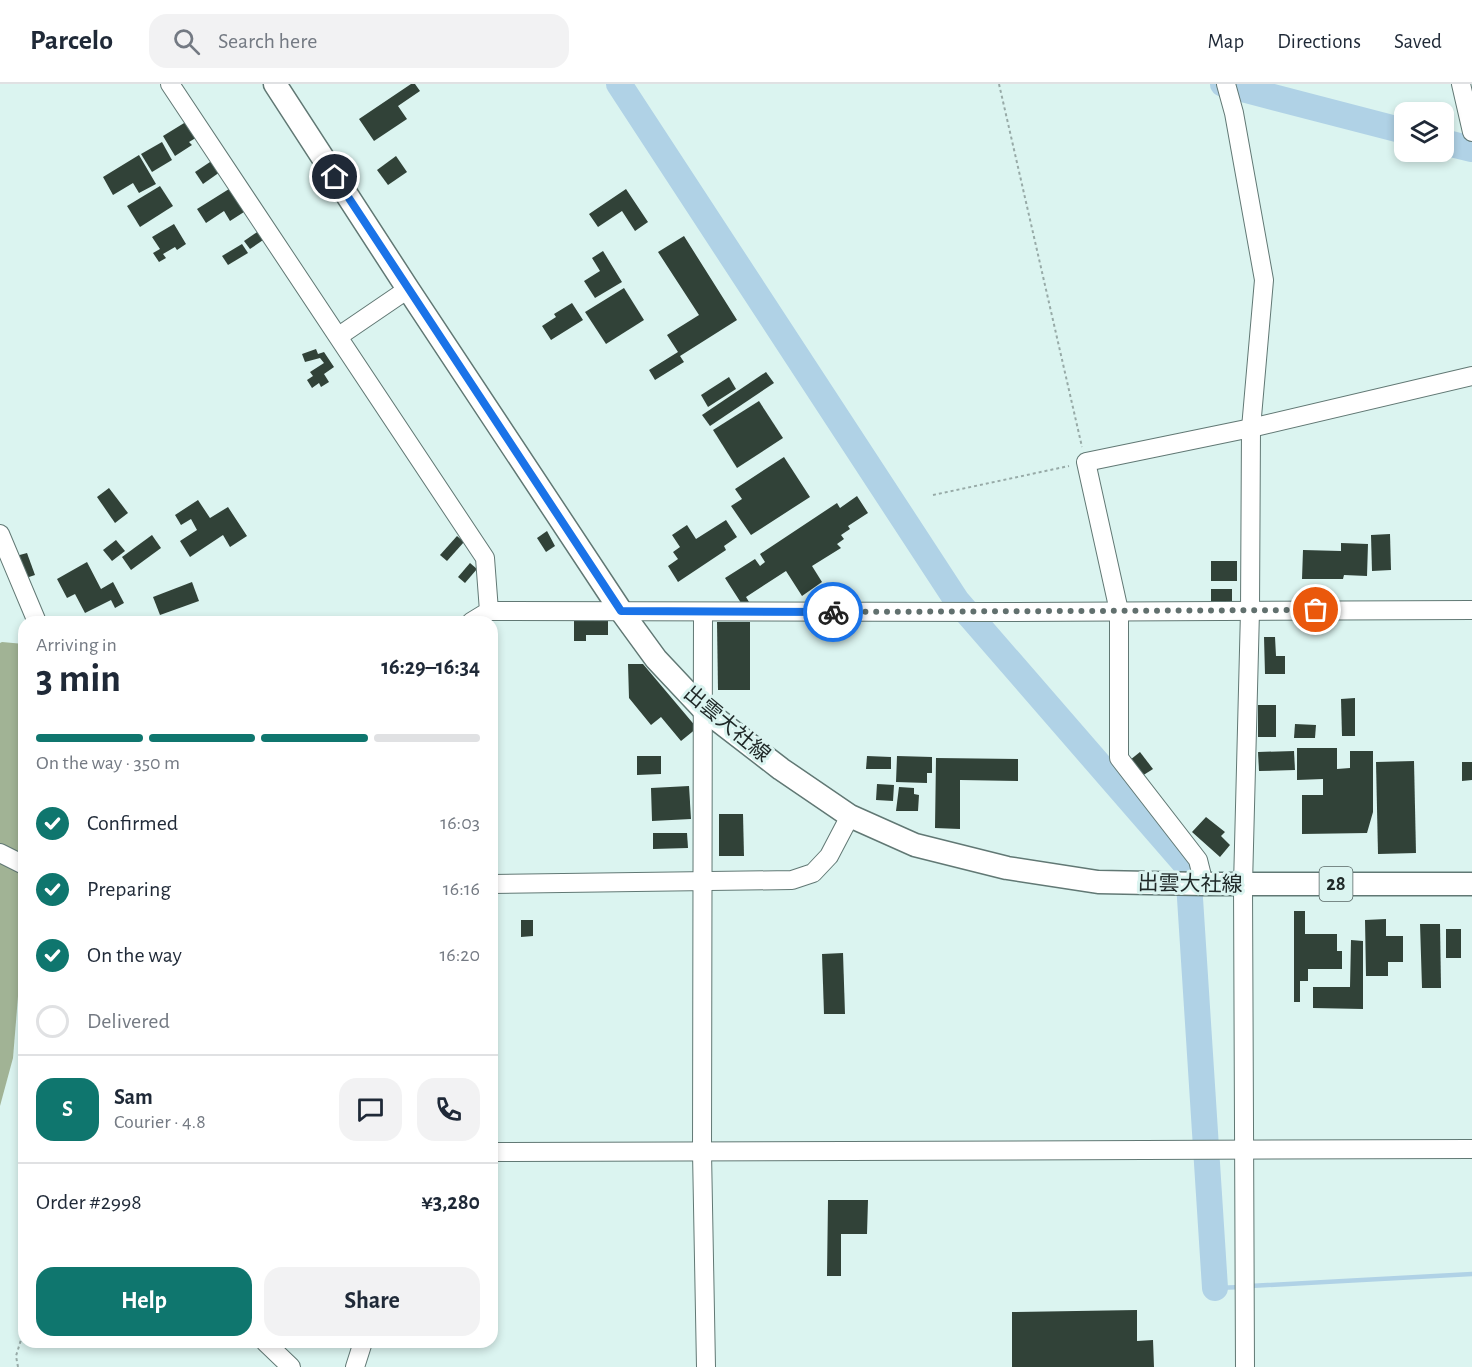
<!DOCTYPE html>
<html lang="en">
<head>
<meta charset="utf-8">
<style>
  :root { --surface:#fff; --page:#f2f2f3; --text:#1f2937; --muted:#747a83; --line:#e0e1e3; --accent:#0f766e }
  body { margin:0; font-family:"Alegreya Sans","Noto Sans JP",sans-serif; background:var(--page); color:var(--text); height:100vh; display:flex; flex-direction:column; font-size:22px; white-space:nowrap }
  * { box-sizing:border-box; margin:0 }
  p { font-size:20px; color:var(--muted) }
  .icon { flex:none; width:33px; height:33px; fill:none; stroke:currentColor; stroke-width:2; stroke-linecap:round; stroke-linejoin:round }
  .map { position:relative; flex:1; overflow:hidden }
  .side { position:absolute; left:18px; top:532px; width:480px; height:732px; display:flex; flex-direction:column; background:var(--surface); border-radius:18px; box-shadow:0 3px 9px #0003 }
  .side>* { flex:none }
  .controls { position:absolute; left:1394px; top:18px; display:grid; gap:12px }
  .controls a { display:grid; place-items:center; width:60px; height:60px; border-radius:12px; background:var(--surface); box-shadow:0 3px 9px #0003; font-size:30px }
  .pin { position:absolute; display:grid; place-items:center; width:51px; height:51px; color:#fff; margin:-26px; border:3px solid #fff; border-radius:50%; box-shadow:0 2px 6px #0007 }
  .courier { position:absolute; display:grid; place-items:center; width:60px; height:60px; margin:-30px; border:4px solid #1a73e8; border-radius:50%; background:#fff; color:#222; box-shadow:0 2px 8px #0007 }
  .summary em { font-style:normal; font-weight:700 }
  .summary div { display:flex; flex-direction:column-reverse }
  .summary { display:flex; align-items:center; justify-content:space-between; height:102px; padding:0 18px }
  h1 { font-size:39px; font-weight:700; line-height:45px }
  .bar { display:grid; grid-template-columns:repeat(4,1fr); gap:9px 6px; align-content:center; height:72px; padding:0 18px }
  .bar i { height:8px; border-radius:4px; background:var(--line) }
  .bar .selected { background:var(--accent) }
  .bar p { grid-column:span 4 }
  .line { display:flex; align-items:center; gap:15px; padding:0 18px; border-top:2px solid var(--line) }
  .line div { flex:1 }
  .round { display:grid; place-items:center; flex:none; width:63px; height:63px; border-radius:18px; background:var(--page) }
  ol { padding:0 18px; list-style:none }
  li { display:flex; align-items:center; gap:18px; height:66px }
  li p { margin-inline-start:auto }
  li .icon { padding:6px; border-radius:50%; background:var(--accent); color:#fff; stroke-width:4 }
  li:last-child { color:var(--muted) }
  li i { width:33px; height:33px; border:3px solid var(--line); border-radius:50% }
  .button { display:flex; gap:12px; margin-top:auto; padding:12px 18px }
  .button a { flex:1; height:69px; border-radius:18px; background:var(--accent); color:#fff; font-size:24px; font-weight:700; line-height:69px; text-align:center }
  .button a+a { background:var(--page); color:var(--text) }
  header { display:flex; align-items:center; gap:36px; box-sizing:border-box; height:84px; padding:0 30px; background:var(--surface); border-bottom:2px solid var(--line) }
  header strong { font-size:28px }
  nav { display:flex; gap:33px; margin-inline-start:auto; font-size:21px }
  .search { width:420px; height:54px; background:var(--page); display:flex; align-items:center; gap:15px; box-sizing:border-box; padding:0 21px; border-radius:18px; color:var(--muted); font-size:22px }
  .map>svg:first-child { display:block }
  .forest { fill:#a1b395 }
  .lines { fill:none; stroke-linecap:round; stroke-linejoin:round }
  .stream { stroke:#b0d2e6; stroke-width:4.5 }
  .river { stroke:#b0d2e6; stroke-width:26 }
  .building { fill:#314238 }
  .minor-casing { stroke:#617874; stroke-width:20 }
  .major-casing { stroke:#617874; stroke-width:25 }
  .path { stroke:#97aaa7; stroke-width:2; stroke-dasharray:3 3; stroke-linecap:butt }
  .minor { stroke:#fff; stroke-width:18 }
  .major { stroke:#fff; stroke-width:22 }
  .done { stroke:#61706e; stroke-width:6; stroke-dasharray:0 10.8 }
  .route { stroke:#1a73e8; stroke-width:8 }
  .labels { text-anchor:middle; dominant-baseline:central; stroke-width:6; stroke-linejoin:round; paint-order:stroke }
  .shield { fill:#dbf4f0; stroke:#586664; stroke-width:1.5 }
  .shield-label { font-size:20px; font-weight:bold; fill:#202928 }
  .street-label { font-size:21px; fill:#202928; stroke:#dbf4f0 }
</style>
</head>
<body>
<header>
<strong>Parcelo</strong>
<div class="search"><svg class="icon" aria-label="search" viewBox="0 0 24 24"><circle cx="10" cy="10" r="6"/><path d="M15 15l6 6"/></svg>Search here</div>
<nav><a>Map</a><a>Directions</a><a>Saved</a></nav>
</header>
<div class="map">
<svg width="1472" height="1283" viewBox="0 0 1472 1283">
  <rect width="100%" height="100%" fill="#dbf4f0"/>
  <!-- forest -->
  <path class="forest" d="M2,558L24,560V839L13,974L0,1022V559Z"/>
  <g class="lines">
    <!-- stream -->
    <g class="stream">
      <path d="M1250,1202L1472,1190"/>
      <path d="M1215,1204L1242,1203"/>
    </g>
    <!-- river -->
    <g class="river">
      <path d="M619,0L957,517L1188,783L1215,1204"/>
      <path d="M1223,0L1404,47"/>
      <path d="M1443,58L1472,65"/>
    </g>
  </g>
  <!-- building -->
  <g class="building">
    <path d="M411,0H415L420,7L398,22L407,35L374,57L359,35Z"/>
    <path d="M189,36L199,52L189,58L192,61L175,72L163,52Z"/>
    <path d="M162,58L172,76L152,88L141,70Z"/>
    <path d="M139,71L156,100L139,109L133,99L113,111L103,93Z"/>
    <path d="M396,72L407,88L388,101L377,86Z"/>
    <path d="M213,76L220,88L203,100L195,88Z"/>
    <path d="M160,102L173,122L140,143L127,122Z"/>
    <path d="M229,105L244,128L230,137L224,127L206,139L197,125Z"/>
    <path d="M626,105L648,138L635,147L622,127L598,143L589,130Z"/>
    <path d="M174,140L186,160L177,166L175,163L163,170L166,174L159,178L153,169L160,165L152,153Z"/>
    <path d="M260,146L266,154L250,165L244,157Z"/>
    <path d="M684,152L737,236L680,272L684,278L655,296L649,286L678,268L667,251L699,231L658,168Z"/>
    <path d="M242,160L248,169L228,181L222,172Z"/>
    <path d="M603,167L622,198L595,214L584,197L600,187L592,174Z"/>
    <path d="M624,204L644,236L606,260L585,228Z"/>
    <path d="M572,219L583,236L551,256L542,242L556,233L554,230Z"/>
    <path d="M316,265L318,270L324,268L334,283L324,290L329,298L321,303L319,299L312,304L307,296L313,292L310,288L324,279L320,274L305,278L302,270Z"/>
    <path d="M766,288L774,299L710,342L702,331Z"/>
    <path d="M729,293L736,305L708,323L701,311Z"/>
    <path d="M759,317L783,354L737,384L713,346Z"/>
    <path d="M784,373L810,413L751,451L731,422L742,415L735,405Z"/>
    <path d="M109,404L128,429L115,439L97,413Z"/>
    <path d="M857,412L868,429L848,442L850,445L841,451L844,455L837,460L841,464L812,482L822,498L802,512L786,487L746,513L749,518L743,522L725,494L755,475L760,482L765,478L760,470L837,419L840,424Z"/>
    <path d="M198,416L210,434L228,423L247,452L230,463L223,451L190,473L180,457L197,446L191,435L181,441L175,431Z"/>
    <path d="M726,436L737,453L724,462L726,466L678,498L668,482L678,475L673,468L680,463L672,451L687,441L696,455Z"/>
    <path d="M547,447L555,462L546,468L537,454Z"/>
    <path d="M1390,450L1391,486L1372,487L1371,451Z"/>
    <path d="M152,451L161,464L131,486L122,473Z"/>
    <path d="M457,452L464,458L447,477L440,471Z"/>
    <path d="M116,456L125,467L112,477L103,466Z"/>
    <path d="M1341,459L1368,460L1367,492L1344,491L1343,495H1302L1303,466L1341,467Z"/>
    <path d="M27,469L35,491L23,495L16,472Z"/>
    <rect x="1211" y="477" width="26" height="20"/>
    <path d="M87,478L101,505L113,498L124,519L115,524L111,516L85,529L75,510L67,514L57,495Z"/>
    <path d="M470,479L477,485L465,499L458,493Z"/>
    <path d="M192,498L199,517L160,531L153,513Z"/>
    <path d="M1211,505H1232V517L1211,518Z"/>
    <path d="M608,535V551H586V557H574V536Z"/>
    <path d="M717,538H750V606H718Z"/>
    <path d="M1264,553H1275L1276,572H1285V590H1265Z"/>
    <path d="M628,580H643L697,644L681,657L661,633L651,641L629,614Z"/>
    <path d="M1355,614V652H1342L1341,615Z"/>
    <rect x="1258" y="621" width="18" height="32"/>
    <path d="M1295,640L1316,641L1315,654H1294Z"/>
    <path d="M1297,664H1337V685L1350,684V667H1373V728L1367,749L1302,750V711H1323V695L1297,696Z"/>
    <path d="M1294,667L1295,686L1259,687L1258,668Z"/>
    <path d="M1140,668L1153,685L1142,692L1130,676Z"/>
    <path d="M637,672H661V690L637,691Z"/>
    <path d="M867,672L891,673V685H866Z"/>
    <path d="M897,672L932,673V689H927V699L896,698Z"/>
    <path d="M936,674L1018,675V697L960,696V745L935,744Z"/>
    <path d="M1414,677L1416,769L1378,770L1376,678Z"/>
    <path d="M1462,678H1472V696L1462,697Z"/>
    <path d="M877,700L894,701L893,717L876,716Z"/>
    <path d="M689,702L691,735L652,737L651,704Z"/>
    <path d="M899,703L914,704V710L919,711L918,727H896Z"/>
    <path d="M719,730H743L744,772H719Z"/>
    <path d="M1206,733L1225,748L1221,752L1230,761L1220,773L1192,748Z"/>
    <path d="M653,749H687L688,764L653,765Z"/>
    <path d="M1294,827H1305V850H1337V867H1342V885H1308V897H1300V918H1294Z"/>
    <path d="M1386,835V852H1403V878H1388V892H1366L1365,836Z"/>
    <path d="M521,836H533V852L521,853Z"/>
    <path d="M1420,840H1440L1441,904H1422Z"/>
    <rect x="1446" y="845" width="15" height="29"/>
    <path d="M1351,856L1363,857V925L1313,924V903H1350Z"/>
    <path d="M843,869L845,930H824L822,870Z"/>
    <path d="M828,1116H868L867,1150H841V1192H827Z"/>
    <path d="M1137,1226V1257L1153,1256L1154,1283H1012V1228Z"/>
  </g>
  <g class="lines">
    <defs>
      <g id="minor">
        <path d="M170,0L485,474L489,527L471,538"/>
        <path d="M1226,0L1234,29L1264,196L1251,344L1250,527L1243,801L1245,1283"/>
        <path d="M1461,0L1472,48"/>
        <path d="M339,252L408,205"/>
        <path d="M0,450L37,538"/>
        <path d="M489,527L989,528L1472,526"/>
        <path d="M703,528L702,1068L706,1283"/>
        <path d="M0,769L24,781"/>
        <path d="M492,800L792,796L813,789L829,772L850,732"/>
        <path d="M1204,800L1198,776L1119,674V527L1086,378L1251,344L1472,292"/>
        <path d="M492,1068L1472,1065"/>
        <path d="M265,1258L291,1283"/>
        <path d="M355,1283L363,1258"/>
      </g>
      <path id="major" d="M275,0L408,205L621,527L656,575L702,624L781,685L850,732L915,761L1007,784L1098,798L1204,800H1472"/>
    </defs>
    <!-- minor casing -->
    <use href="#minor" class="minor-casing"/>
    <!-- major casing -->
    <use href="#major" class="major-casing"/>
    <!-- path -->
    <g class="path">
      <path d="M999,0L1082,363"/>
      <path d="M933,411L1069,382"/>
      <path d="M18,1283L16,1272L24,1246"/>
    </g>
    <!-- minor -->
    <use href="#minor" class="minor"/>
    <!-- major -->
    <use href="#major" class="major"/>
  </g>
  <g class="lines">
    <!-- done -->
    <path class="done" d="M833,528L1316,526"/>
    <!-- route -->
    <path class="route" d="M335,93L621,527L833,528"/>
  </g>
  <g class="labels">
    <!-- shield labels -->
    <rect class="shield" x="1319.5" y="783" width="33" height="34" rx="4.5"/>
    <g class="shield-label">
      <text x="1336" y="800">28</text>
    </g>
    <!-- street labels -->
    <g class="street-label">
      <text transform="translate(727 640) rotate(40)">出雲大社線</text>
      <text transform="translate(1190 800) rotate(1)">出雲大社線</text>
    </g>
  </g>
</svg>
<div class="controls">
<a><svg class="icon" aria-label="layers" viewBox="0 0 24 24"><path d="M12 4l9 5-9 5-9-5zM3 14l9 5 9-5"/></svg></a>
</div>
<div class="pin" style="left:1316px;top:526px;background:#ea580c"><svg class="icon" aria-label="bag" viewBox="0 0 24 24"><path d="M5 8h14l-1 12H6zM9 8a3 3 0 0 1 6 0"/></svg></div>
<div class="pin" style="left:335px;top:93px;background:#1f2937"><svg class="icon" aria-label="home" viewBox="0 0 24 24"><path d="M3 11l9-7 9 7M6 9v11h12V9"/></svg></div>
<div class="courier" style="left:833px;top:528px"><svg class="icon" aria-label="bike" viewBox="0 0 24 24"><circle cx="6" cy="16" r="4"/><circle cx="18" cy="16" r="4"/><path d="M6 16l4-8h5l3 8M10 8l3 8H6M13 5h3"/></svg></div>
<section class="side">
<div class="summary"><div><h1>3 min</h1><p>Arriving in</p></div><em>16:29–16:34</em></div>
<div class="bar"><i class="selected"></i><i class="selected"></i><i class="selected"></i><i></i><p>On the way · 350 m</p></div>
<ol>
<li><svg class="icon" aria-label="check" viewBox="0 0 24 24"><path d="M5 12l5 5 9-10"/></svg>Confirmed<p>16:03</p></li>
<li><svg class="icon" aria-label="check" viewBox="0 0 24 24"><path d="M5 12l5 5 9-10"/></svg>Preparing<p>16:16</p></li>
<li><svg class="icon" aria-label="check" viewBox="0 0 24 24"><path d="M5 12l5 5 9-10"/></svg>On the way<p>16:20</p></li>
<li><i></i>Delivered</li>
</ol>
<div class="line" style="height:108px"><b class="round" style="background:var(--accent);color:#fff">S</b><div><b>Sam</b><p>Courier · 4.8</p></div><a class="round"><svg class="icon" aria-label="chat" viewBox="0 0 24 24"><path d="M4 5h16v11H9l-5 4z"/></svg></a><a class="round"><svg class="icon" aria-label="phone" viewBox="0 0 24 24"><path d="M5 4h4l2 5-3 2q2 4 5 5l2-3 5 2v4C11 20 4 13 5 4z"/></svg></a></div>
<div class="line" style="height:78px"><div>Order #2998</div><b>¥3,280</b></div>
<div class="button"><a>Help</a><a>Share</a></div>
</section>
</div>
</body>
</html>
